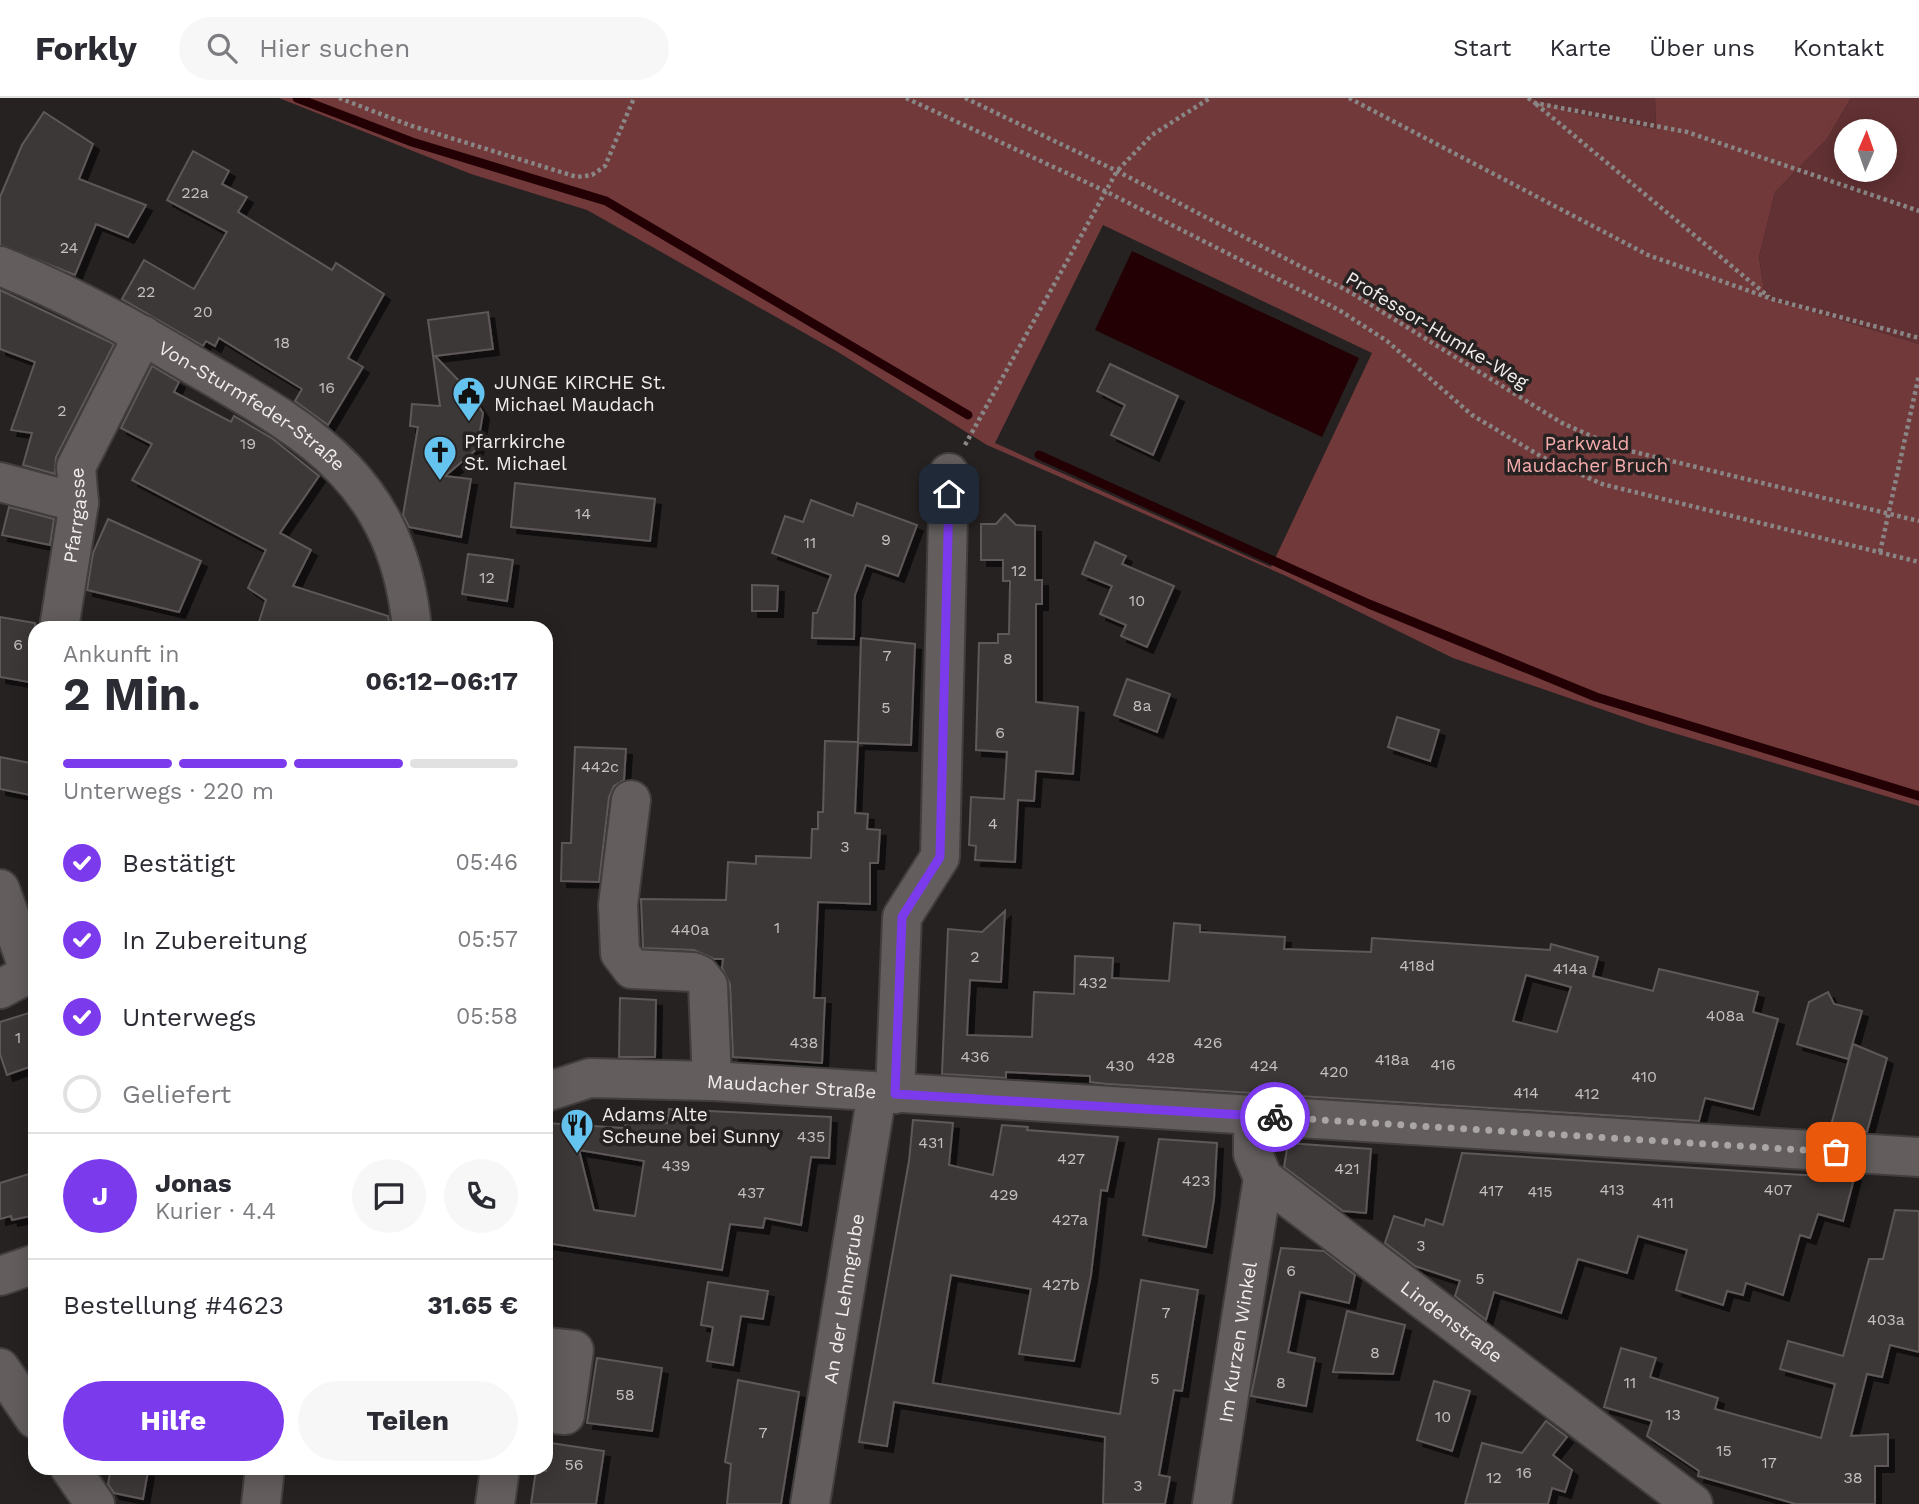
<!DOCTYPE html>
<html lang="de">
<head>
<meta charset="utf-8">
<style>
  :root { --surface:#fff; --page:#f7f7f7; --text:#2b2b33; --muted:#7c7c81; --line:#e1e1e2; --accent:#7c3aed }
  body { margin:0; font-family:"Work Sans",sans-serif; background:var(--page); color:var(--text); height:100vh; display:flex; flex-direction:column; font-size:26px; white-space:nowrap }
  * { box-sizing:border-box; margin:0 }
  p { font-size:23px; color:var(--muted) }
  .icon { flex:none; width:38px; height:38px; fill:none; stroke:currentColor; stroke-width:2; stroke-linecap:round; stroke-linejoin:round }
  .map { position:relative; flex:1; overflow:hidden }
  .drawer { position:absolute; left:28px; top:523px; width:525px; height:854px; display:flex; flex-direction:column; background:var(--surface); border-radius:21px; box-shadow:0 4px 18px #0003 }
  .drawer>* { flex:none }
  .needle { width:46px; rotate:2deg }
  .buttons { position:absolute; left:1834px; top:21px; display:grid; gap:14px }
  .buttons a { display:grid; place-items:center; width:63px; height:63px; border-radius:50%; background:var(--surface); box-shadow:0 4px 18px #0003; font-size:35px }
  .pin { position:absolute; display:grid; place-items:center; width:60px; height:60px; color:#fff; margin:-30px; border-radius:14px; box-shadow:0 4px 10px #0006 }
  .courier { position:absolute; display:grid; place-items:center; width:70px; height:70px; margin:-35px; border:5px solid #7c3aed; border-radius:50%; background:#fff; color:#222; box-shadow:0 2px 9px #0007 }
  .headline em { font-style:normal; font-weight:700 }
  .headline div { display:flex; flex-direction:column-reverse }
  .headline { display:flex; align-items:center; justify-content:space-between; height:119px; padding:0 35px }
  h1 { font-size:46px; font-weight:700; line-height:52px }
  .bar { display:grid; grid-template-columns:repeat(4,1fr); gap:10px 7px; align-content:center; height:84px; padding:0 35px }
  .bar i { height:9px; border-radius:5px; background:var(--line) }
  .bar .active { background:var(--accent) }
  .bar p { grid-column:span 4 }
  .line { display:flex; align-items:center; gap:18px; padding:0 35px; border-top:2px solid var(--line) }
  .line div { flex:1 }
  .round { display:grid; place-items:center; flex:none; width:74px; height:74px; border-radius:37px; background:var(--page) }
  ol { padding:0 35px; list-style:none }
  li { display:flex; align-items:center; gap:21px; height:77px }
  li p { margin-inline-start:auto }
  li .icon { padding:7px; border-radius:50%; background:var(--accent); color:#fff; stroke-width:4 }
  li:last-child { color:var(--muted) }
  li i { width:38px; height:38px; border:4px solid var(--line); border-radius:50% }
  .cta { display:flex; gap:14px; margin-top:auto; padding:14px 35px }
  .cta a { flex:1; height:80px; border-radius:42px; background:var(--accent); color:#fff; font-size:28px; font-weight:700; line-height:80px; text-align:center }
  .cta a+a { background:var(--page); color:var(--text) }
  header { display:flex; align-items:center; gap:42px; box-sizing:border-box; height:98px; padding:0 35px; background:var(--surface); border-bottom:2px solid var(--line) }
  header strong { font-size:33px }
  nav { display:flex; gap:38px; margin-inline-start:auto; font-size:24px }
  .search { width:490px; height:63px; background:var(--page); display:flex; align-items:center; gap:18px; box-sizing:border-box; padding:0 24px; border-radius:38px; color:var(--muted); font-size:26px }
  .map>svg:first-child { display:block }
  .green { fill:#623133; fill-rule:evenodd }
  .forest { fill:#71393a; fill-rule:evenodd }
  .water { fill:#220003 }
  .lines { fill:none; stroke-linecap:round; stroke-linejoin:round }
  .stream { stroke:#220003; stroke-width:9 }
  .building { fill:#3d3838; stroke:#5e5858; stroke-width:2; fill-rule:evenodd; filter:url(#shadow) }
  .minor-casing { stroke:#423e3e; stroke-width:42 }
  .path { stroke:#8a8686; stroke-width:4.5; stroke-dasharray:3.5 3.5; stroke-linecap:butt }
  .minor { stroke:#635d5d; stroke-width:38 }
  .done { stroke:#aaa6a6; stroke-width:7; stroke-dasharray:0 12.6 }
  .route { stroke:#7c3aed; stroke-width:9 }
  .labels { text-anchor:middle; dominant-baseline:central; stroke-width:7; stroke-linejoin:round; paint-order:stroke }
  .number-label { font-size:16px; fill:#c4c0c0 }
  .street-label { font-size:19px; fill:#f1eded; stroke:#272222 }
  .poi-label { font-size:19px; fill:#f1eded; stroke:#272222; text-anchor:start }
  .park-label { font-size:19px; fill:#f6acac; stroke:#272222 }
</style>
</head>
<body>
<header>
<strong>Forkly</strong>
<div class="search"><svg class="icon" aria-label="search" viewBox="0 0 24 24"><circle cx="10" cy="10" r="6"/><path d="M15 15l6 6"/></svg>Hier suchen</div>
<nav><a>Start</a><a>Karte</a><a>Über uns</a><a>Kontakt</a></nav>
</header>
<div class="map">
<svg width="1919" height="1406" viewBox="0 0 1919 1406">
  <defs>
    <filter id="shadow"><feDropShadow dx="6" dy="6" stdDeviation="0" flood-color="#0009"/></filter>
  </defs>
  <rect width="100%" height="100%" fill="#272222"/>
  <!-- green -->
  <g class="green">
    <path d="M1531,0H1655L1656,31L1580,16Z"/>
    <path d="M1851,0H1919V246L1765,199L1759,159L1775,94L1827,41ZM1846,33H1885V72H1846Z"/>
  </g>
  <!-- forest -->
  <path class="forest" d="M279,0H1531L1580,16L1656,31L1655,0H1851L1827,41L1775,94L1759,159L1765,199L1919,246V708L1650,628L1453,560L1286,478L987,347L838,254L587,112L471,76ZM1103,127L1372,255L1271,469L995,345Z"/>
  <!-- water -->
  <path class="water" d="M1132,153L1359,260L1322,339L1095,232Z"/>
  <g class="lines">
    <!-- stream -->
    <g class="stream">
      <path d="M297,0L412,44L606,103L968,317"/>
      <path d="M1039,357L1369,506L1596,599L1919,698"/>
    </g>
  </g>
  <!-- building -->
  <g class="building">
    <path d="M44,14L93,46L79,81L146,107L128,139L96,126L75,177L0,147V99L22,47Z"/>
    <path d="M193,53L229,73L222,86L247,99L238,114L332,172L336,165L384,196L348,260L363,269L328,327L295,303L302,291L219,240L215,248L206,243L203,248L122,201L144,162L194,191L227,134L167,102Z"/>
    <path d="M0,192L114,246L56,359L55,376L23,367L32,335L11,332L35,264L0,251Z"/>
    <path d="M488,214L493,251L435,258L469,293L483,315L477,351L445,378L471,381L461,439L409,429L403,417L418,329L410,328L412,306L440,308L428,222Z"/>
    <path d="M1110,266L1178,298L1153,357L1111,337L1125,307L1097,293Z"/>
    <path d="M152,268L179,284L174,294L231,324L234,318L273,341L319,378L280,435L311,452L293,488L388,518L390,530H257L266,502L248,490L266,452L132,382L152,346L121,330Z"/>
    <path d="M515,385L655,401L650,443L511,429Z"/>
    <path d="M811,402L853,418L857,405L917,427L898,478L866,467L855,497L854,541L812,540L813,515H817L831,477L772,455L785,418L803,424Z"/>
    <path d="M9,409L54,421L50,447L2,437Z"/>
    <path d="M1005,416L1016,427L1035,428V482H1042V506H1036V604L1078,609L1073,676L1036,673L1034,703L1018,702L1015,764L975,762L976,748L969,747L971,699L1004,701L1007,654L976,652L979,545H998V536H1009L1010,483H1003V462H981V426H996Z"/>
    <path d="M108,421L201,463L179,514L87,492L93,455Z"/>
    <path d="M1095,444L1126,458L1122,466L1174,488L1147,549L1121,538L1126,527L1100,516L1112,488L1082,476Z"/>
    <path d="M468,456L513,462L507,503L462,496Z"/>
    <path d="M752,487L778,488L777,513H752Z"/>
    <path d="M0,519L35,525V585L0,579Z"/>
    <path d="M861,540L915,546L911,647L858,645L855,715L868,716L867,731L880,732L878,765H870V806L818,804L814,900H825L822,965L733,959L730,886L722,870L723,861H714L694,852L643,850L641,801L726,802L728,764L756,766V758L811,760L812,731H818V714H823L825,643L858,644Z"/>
    <path d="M1127,581L1170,596L1157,634L1114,617Z"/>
    <path d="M1397,619L1439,632L1430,663L1388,649Z"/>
    <path d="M575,649L626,651L624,682L614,688L609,699L599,784L561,783L562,745H571Z"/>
    <path d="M0,659L35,666V698L0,691Z"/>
    <path d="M1005,813L1001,884L970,882L967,937L1032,939L1034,894L1074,896L1075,858L1113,860L1112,880L1169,883L1174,825L1200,827V834L1285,839L1284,851L1371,854L1372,840L1550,852L1551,846L1598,859L1593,878L1653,893L1659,871L1758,894L1753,914L1778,921L1753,1011L1705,1000L1699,1023L1107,986L1090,984V978L1006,974V980L942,976L948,831L982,834ZM1526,877L1571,889L1557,934L1513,923Z"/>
    <path d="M1828,894L1834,906L1862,913L1848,961L1797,946L1809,904Z"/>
    <path d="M620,900L656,902L655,959H619Z"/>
    <path d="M35,913V967L7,977L0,956V924Z"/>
    <path d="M1853,946L1887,960L1867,1034L1830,1031Z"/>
    <path d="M669,1011L831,1019L829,1060L811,1059L801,1127L765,1120L763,1130L730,1126L722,1172L546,1145V1025L625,1030L627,1018L667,1025ZM579,1052L644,1063L635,1118L594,1112Z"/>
    <path d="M913,1022L953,1025L949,1067L993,1077L1002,1027L1028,1029L1027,1032L1118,1039L1107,1093L1101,1092L1091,1177L1074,1263L1019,1256L1031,1191L951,1177L933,1285L1120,1316L1141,1182L1198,1192L1182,1293L1174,1292L1159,1377L1170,1379L1165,1406H1103L1105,1339L894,1304L887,1348L859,1344L909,1063Z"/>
    <path d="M1159,1041L1217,1045L1214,1101L1206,1149L1143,1137Z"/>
    <path d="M1288,1045L1371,1051L1366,1115L1343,1113L1284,1069Z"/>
    <path d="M1462,1055L1804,1077H1855L1843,1123L1818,1116L1810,1140L1800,1137L1783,1197L1746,1185L1743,1197L1727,1193L1723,1207L1676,1192L1687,1152L1638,1138L1627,1175L1578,1161L1561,1215L1494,1194L1486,1222L1455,1198L1460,1183L1415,1168L1385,1145L1394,1118L1424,1128L1426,1121L1443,1127Z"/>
    <path d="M35,1074V1117L12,1122L11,1118L0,1121V1085Z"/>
    <path d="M1895,1112L1919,1113V1254L1890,1247L1882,1279L1867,1276L1851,1338L1888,1336V1368H1875V1406H1796L1698,1378L1699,1373L1647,1338L1652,1323L1604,1309L1621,1250L1656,1260L1650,1279L1718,1300L1715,1311L1821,1340L1835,1286L1780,1271L1788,1243L1843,1258L1869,1161H1883Z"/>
    <path d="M1281,1150L1324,1153L1355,1177L1349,1205L1300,1194L1288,1254L1315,1260L1306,1308L1251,1298Z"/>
    <path d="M708,1184L768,1193L763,1221L741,1218L733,1267L707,1263L713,1229L701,1227Z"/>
    <path d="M1347,1213L1405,1227L1393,1276L1333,1274Z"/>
    <path d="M597,1260L662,1270L652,1333L587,1325Z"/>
    <path d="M738,1282L799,1294L781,1406H727L731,1366L725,1364Z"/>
    <path d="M1434,1283L1470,1293L1452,1353L1417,1342Z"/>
    <path d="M1546,1323L1567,1339L1553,1357L1572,1372L1565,1394L1552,1390L1548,1406H1465L1482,1345L1522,1355Z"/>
    <path d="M551,1345L604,1353L596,1406H531L536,1372L546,1373Z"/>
    <path d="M111,1370L148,1373L143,1401L114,1395L108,1386Z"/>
  </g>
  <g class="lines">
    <defs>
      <g id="minor">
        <path id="s1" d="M0,168C68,195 130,229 193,267C310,335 397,380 412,530"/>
        <path d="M0,384L79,405"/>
        <path id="s2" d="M59,530L79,405L76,369L143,237"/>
        <path d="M631,702L618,807L620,855L632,871L693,874L700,877L708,887L712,983"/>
        <path d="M0,791L30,875L35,874"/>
        <path d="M0,891L30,875"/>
        <path id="s3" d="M546,994L590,980L712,983L1919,1059"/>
        <path d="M895,996L902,819L940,759L949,375"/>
        <path id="s4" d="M1253,1018V1056L1263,1080L1693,1406"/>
        <path d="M0,1178L35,1166"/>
        <path d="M546,1249L574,1252L565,1317L546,1315"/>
        <path d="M0,1270L35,1321"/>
        <path d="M70,1370L95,1406"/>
        <path d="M261,1406L265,1370"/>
        <path d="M495,1406L500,1370"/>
        <path id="s5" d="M810,1406L877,995"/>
        <path id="s6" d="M1212,1406L1263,1080"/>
      </g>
    </defs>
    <!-- minor casing -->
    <use href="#minor" class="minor-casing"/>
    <!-- path -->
    <g class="path">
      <path d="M339,0L412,28L577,79L592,77L605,68L634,0"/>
      <path d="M906,0L1105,93L1339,212L1387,243L1472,317L1542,359L1602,386L1919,464"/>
      <path d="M965,0L1117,73L1350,194L1562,325L1618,350L1919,423"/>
      <path d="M1349,0L1648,157L1772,201L1919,240"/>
      <path d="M1528,0L1535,5L1687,34L1919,113"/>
      <path d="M1536,6L1769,199"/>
      <path d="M965,347L1117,73L1152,37L1210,0"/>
      <path d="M1880,454L1919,277"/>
    </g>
    <!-- minor -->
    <use href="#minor" class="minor"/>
  </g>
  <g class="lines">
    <!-- done -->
    <path class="done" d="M1275,1019L1836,1054"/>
    <!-- route -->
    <path class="route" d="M949,396L940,759L902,819L895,996L1275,1019"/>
  </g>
  <!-- icons -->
  <defs>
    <symbol id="civic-pin" viewBox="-11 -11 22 30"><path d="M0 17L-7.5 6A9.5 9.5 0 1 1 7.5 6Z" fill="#65c4ef" stroke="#272222"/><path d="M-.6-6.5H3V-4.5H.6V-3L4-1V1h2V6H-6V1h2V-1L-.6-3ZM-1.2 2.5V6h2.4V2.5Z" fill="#111"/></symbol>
    <symbol id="church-pin" viewBox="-11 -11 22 30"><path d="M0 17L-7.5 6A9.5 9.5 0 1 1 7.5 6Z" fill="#65c4ef" stroke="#272222"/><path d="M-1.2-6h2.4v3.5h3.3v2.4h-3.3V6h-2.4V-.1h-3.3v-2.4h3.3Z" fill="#111"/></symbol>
    <symbol id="restaurant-pin" viewBox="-11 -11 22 30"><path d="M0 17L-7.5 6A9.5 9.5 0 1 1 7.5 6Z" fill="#65c4ef" stroke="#272222"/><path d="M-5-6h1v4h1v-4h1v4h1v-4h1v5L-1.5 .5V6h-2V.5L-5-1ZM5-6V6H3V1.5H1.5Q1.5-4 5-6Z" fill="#111"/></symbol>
  </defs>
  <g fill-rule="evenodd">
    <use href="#civic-pin" x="450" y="276" width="38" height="52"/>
    <use href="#church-pin" x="421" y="335" width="38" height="52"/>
    <use href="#restaurant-pin" x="558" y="1008" width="38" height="52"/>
  </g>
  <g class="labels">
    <!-- number labels -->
    <g class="number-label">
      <text x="195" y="94">22a</text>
      <text x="69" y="149">24</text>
      <text x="146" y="193">22</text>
      <text x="203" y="213">20</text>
      <text x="282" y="244">18</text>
      <text x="327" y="289">16</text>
      <text x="62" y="312">2</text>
      <text x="248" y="345">19</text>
      <text x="583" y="415">14</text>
      <text x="886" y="441">9</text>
      <text x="810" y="444">11</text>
      <text x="1019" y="472">12</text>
      <text x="487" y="479">12</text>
      <text x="1137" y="502">10</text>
      <text x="18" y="546">6</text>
      <text x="887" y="557">7</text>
      <text x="1008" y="560">8</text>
      <text x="1142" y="607">8a</text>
      <text x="886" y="609">5</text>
      <text x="1000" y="634">6</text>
      <text x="600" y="668">442c</text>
      <text x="993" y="725">4</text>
      <text x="845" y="748">3</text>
      <text x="777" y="829">1</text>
      <text x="690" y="831">440a</text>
      <text x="975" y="858">2</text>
      <text x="1417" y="867">418d</text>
      <text x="1570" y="870">414a</text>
      <text x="1093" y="884">432</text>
      <text x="1725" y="917">408a</text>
      <text x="18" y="939">1</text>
      <text x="804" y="944">438</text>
      <text x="1208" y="944">426</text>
      <text x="975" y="958">436</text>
      <text x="1161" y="959">428</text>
      <text x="1392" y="961">418a</text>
      <text x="1443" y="966">416</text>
      <text x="1120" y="967">430</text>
      <text x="1264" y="967">424</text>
      <text x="1334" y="973">420</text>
      <text x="1644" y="978">410</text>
      <text x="1526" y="994">414</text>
      <text x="1587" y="995">412</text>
      <text x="811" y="1038">435</text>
      <text x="931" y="1044">431</text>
      <text x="1071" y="1060">427</text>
      <text x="676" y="1067">439</text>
      <text x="1347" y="1070">421</text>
      <text x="1196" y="1082">423</text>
      <text x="1612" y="1091">413</text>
      <text x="1778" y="1091">407</text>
      <text x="1491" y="1092">417</text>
      <text x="1540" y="1093">415</text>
      <text x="751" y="1094">437</text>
      <text x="1004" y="1096">429</text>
      <text x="1663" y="1104">411</text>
      <text x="1070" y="1121">427a</text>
      <text x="1421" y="1147">3</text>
      <text x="1291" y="1172">6</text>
      <text x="1480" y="1180">5</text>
      <text x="1061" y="1186">427b</text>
      <text x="1166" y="1214">7</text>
      <text x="1886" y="1221">403a</text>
      <text x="1375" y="1254">8</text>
      <text x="1155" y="1280">5</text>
      <text x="1281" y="1284">8</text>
      <text x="1630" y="1284">11</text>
      <text x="625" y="1296">58</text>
      <text x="1673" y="1316">13</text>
      <text x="1443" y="1318">10</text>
      <text x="763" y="1334">7</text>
      <text x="1724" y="1352">15</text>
      <text x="1769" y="1364">17</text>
      <text x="574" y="1366">56</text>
      <text x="1524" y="1374">16</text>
      <text x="1494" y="1379">12</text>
      <text x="1853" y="1379">38</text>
      <text x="1138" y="1387">3</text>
    </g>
    <!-- street labels -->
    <g class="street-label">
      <text transform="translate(1437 232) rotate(31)">Professor-Humke-Weg</text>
      <text stroke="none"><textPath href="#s1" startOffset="289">Von-Sturmfeder-Straße</textPath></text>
      <text stroke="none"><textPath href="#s2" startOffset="114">Pfarrgasse</textPath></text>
      <text stroke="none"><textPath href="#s3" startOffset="248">Maudacher Straße</textPath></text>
      <text stroke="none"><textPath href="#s5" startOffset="208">An der Lehmgrube</textPath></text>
      <text stroke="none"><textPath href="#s4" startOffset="301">Lindenstraße</textPath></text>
      <text stroke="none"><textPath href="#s6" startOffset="164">Im Kurzen Winkel</textPath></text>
    </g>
    <!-- poi labels -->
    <g class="poi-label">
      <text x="494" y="284">JUNGE KIRCHE St.<tspan x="494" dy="22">Michael Maudach</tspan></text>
      <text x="464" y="343">Pfarrkirche<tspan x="464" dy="22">St. Michael</tspan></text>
      <text x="602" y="1016">Adams Alte<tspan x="602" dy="22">Scheune bei Sunny</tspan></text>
    </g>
    <!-- park labels -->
    <g class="park-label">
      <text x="1587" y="345">Parkwald<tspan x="1587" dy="22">Maudacher Bruch</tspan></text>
    </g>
  </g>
</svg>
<div class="buttons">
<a><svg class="needle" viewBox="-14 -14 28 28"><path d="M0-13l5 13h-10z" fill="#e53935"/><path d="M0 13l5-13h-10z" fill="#7c7c81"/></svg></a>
</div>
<div class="pin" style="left:1836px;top:1054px;background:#ea580c"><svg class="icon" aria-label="bag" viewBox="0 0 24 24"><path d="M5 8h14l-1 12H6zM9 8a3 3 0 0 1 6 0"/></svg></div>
<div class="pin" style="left:949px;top:396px;background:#1f2937"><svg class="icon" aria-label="home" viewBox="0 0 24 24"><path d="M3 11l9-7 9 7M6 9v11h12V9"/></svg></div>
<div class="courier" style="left:1275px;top:1019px"><svg class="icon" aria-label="bike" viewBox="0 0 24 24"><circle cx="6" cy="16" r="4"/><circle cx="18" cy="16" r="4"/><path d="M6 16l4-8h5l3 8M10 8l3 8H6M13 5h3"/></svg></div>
<section class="drawer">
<div class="headline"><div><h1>2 Min.</h1><p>Ankunft in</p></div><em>06:12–06:17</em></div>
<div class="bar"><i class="active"></i><i class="active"></i><i class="active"></i><i></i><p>Unterwegs · 220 m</p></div>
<ol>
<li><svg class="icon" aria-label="check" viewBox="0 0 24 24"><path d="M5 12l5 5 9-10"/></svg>Bestätigt<p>05:46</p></li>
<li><svg class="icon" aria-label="check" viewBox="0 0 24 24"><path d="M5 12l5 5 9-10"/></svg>In Zubereitung<p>05:57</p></li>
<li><svg class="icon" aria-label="check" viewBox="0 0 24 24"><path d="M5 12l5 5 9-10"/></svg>Unterwegs<p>05:58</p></li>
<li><i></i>Geliefert</li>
</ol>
<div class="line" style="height:126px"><b class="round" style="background:var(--accent);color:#fff">J</b><div><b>Jonas</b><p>Kurier · 4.4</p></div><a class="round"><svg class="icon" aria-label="chat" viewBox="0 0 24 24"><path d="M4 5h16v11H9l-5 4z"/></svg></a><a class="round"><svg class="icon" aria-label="phone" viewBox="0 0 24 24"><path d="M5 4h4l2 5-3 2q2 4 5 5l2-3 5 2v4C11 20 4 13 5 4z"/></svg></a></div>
<div class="line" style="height:91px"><div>Bestellung #4623</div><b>31.65 €</b></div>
<div class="cta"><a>Hilfe</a><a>Teilen</a></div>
</section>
</div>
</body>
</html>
